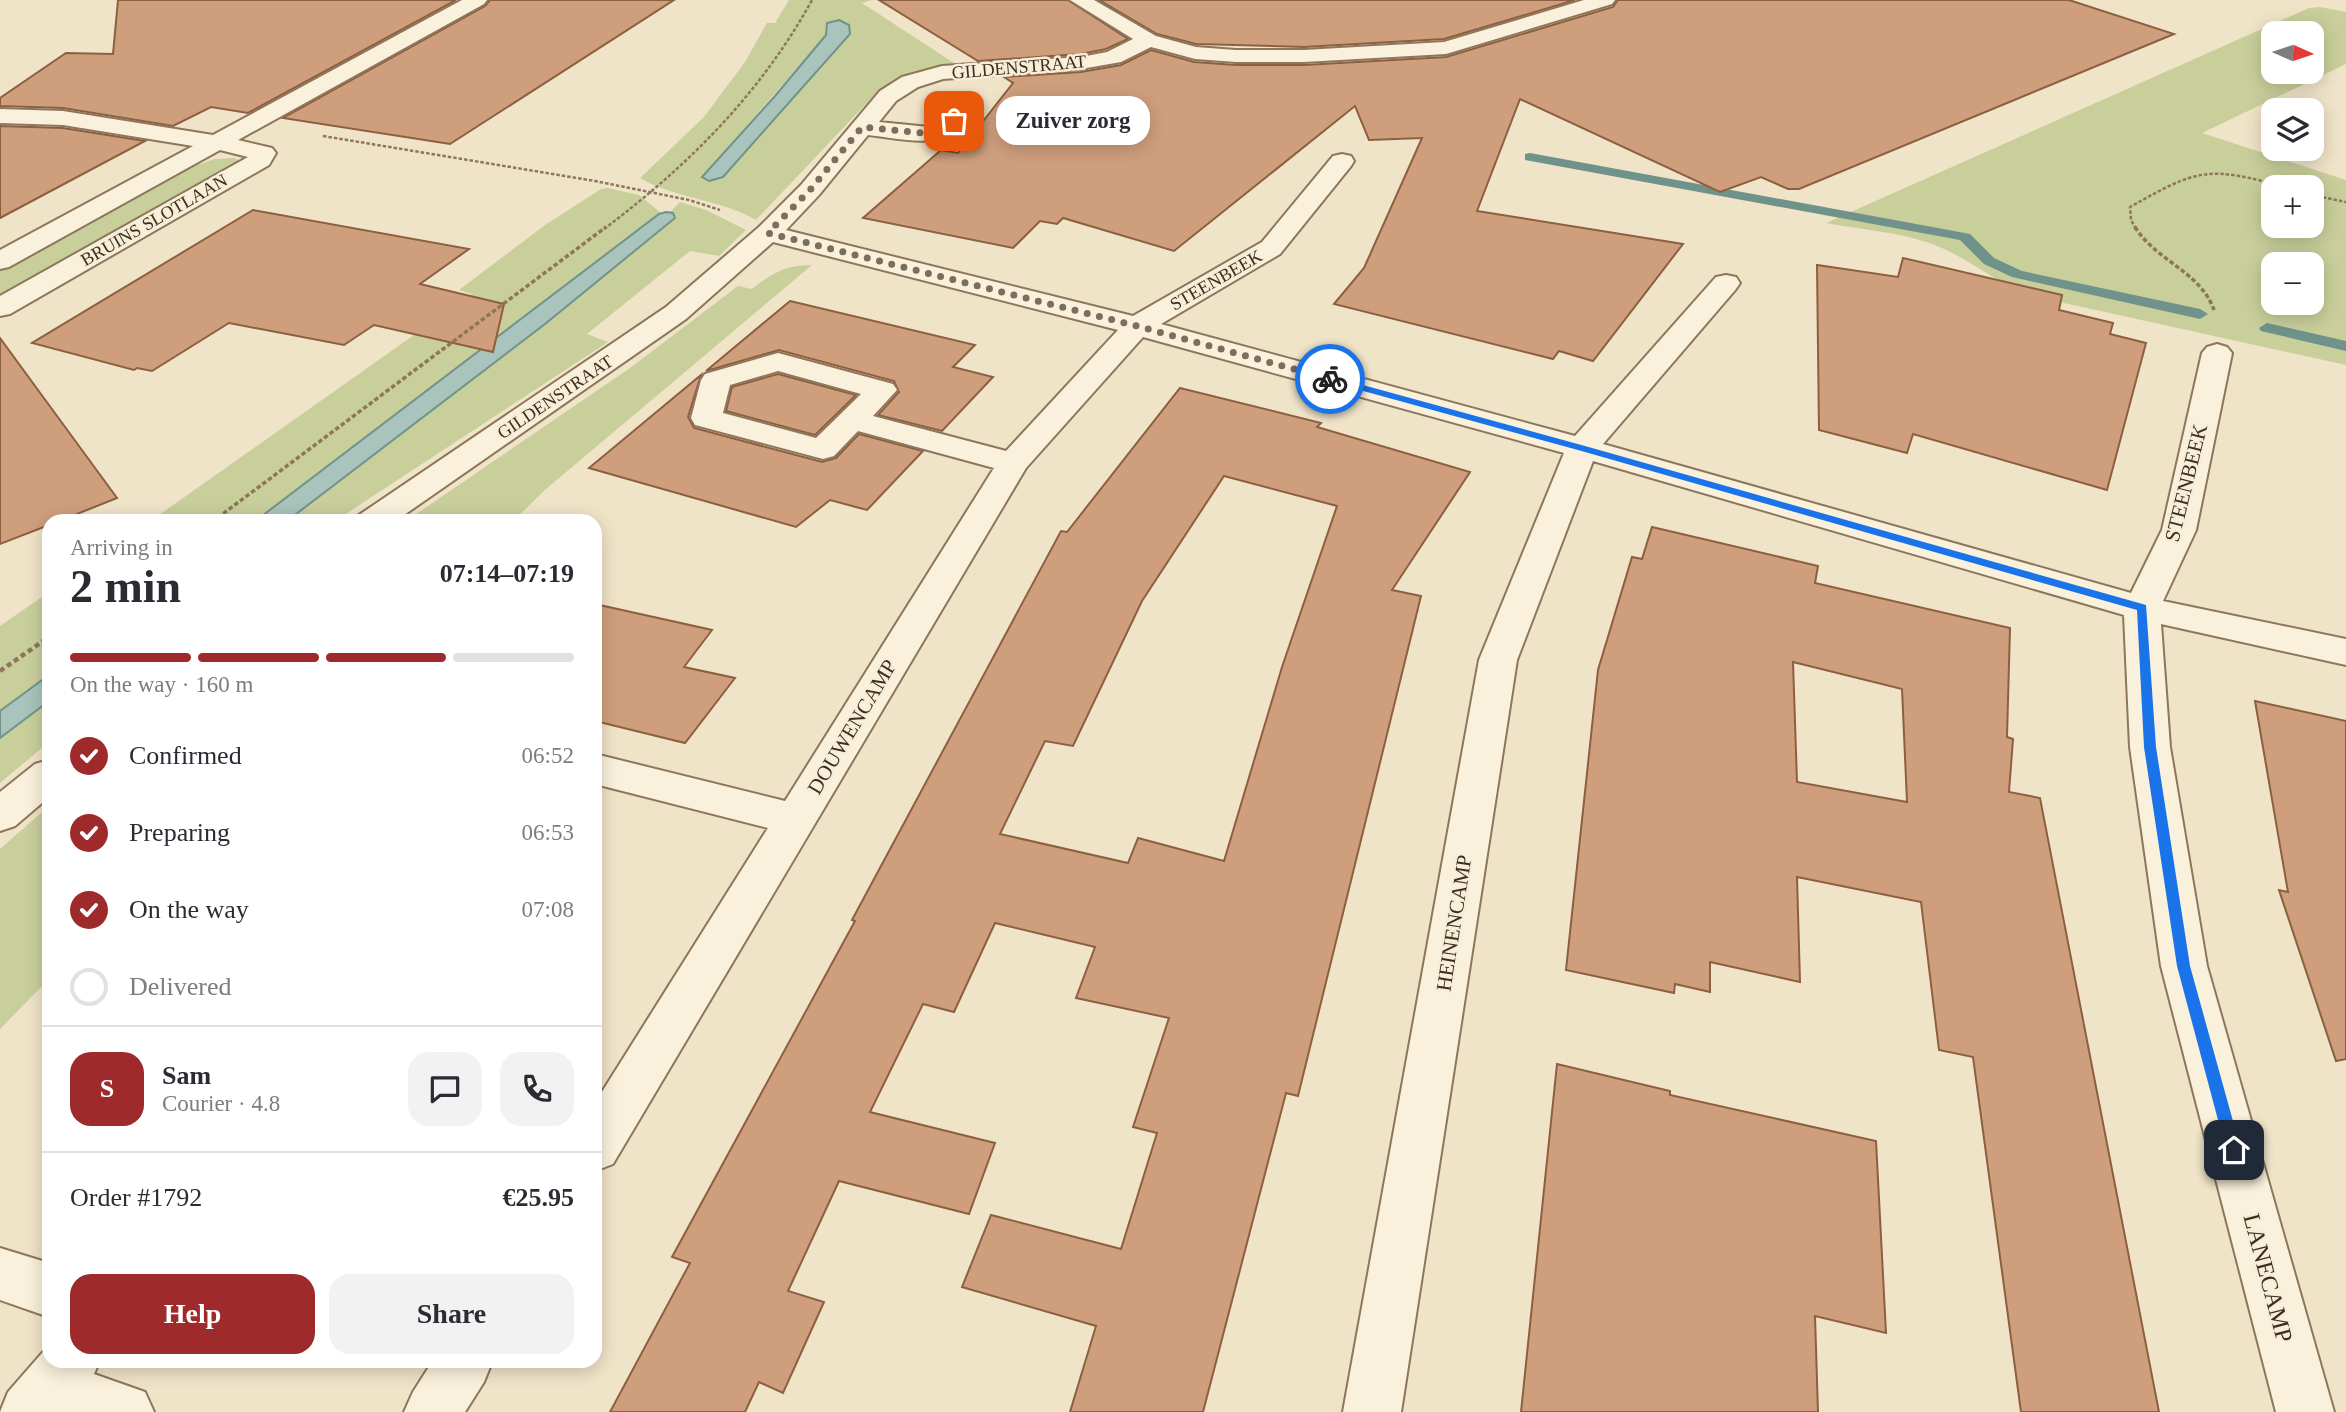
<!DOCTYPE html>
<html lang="en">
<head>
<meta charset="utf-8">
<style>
  :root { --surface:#fff; --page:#f2f2f3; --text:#2b2b33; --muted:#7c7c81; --line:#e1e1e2; --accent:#9e2a2b }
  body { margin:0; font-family:Georgia,serif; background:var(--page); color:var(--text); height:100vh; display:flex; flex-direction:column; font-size:26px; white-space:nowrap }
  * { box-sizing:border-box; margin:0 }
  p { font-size:23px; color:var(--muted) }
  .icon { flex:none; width:38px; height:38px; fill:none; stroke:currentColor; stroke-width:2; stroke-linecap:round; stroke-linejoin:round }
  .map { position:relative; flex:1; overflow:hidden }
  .side { position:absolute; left:42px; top:514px; width:560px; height:854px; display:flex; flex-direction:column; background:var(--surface); border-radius:21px; box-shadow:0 4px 18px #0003 }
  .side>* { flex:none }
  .needle { width:46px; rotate:93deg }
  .controls { position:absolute; left:2261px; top:21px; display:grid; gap:14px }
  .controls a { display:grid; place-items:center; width:63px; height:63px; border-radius:14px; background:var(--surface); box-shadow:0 4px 18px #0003; font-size:35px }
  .pin { position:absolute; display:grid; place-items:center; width:60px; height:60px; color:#fff; margin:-30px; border-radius:14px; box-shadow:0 4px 10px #0006 }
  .courier { position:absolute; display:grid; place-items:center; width:70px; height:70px; margin:-35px; border:5px solid #1a73e8; border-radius:50%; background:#fff; color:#222; box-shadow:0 2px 9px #0007 }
  .bubble { position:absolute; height:49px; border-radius:21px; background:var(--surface); box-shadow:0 4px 18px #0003; font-size:23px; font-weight:800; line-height:49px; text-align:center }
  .overview em { font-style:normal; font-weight:800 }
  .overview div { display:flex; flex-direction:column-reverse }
  .overview { display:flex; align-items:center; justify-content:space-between; height:119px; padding:0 28px }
  h1 { font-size:46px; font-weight:800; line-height:52px }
  .bar { display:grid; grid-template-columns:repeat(4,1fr); gap:10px 7px; align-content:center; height:84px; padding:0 28px }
  .bar i { height:9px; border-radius:5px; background:var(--line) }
  .bar .active { background:var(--accent) }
  .bar p { grid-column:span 4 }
  .line { display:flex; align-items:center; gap:18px; padding:0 28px; border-top:2px solid var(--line) }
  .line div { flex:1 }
  .round { display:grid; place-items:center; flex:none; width:74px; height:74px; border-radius:21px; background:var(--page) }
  ol { padding:0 28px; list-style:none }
  li { display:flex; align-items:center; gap:21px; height:77px }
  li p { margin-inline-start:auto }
  li .icon { padding:7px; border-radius:50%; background:var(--accent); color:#fff; stroke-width:4 }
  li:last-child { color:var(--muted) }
  li i { width:38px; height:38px; border:4px solid var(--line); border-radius:50% }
  .primary-button { display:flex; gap:14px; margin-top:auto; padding:14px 28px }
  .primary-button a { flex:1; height:80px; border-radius:21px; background:var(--accent); color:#fff; font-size:28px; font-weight:800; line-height:80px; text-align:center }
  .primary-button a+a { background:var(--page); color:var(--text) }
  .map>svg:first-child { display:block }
  .green { fill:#c9cf9b; fill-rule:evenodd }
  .water { fill:#a9c4bc; stroke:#6f938a; stroke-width:2 }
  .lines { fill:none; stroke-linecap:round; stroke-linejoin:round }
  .stream { fill:#6f938a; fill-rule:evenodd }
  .building { fill:#cf9f7d; stroke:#8d5f41; stroke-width:2; fill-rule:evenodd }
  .minor-casing { stroke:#8d765c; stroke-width:4 }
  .path-far2 { stroke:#8d765c; stroke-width:2.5; stroke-dasharray:3.5 2; stroke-linecap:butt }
  .path-far1 { stroke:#8d765c; stroke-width:3.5; stroke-dasharray:4.5 2.5; stroke-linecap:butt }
  .path { stroke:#8d765c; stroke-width:4.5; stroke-dasharray:5 3.5; stroke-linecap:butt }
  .minor { fill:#faf1dc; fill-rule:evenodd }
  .route { fill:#1a73e8 }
  .done { stroke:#7c6e5b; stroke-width:7; stroke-dasharray:0 12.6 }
  .labels { text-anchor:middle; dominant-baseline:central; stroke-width:5; stroke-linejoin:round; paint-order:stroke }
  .far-street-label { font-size:18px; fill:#3d2e20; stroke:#f7eed8 }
  .street-label { font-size:21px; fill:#3d2e20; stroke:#f7eed8 }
  .near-street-label { font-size:24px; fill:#3d2e20; stroke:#f7eed8 }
</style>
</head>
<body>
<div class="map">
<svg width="2346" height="1412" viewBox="0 0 2346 1412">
  <rect width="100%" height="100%" fill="#f0e4c8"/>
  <!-- green -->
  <g class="green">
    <path d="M789,0H872L862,3L954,63L908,74L880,89L756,220C720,199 676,199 640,178L704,117L745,62L767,23H775ZM827,23H847L850,34L726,175L709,181L702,177L826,35Z"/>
    <path d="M2320,7L2346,12V64L2202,133L2346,180V365L2028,295C1996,282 1969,259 1937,246C1903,232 1862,230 1826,223L2309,8ZM2273,33H2312V72H2273ZM2273,187H2312V226H2273ZM2273,264H2312V303H2273Z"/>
    <path d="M235,158L240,162L0,301V271L183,170L215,159Z"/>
    <path d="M608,188L639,195L661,213L254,521L149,522L472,294L459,290L545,225L601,189Z"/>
    <path d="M680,202L706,210L746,230L719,256L690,251L587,334L608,342L335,521L287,522L545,324L675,218L669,213Z"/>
    <path d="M812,265L546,489L513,521H406L630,368L738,286L752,289C772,273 786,265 812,265Z"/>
    <path d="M49,592V675L0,711V626Z"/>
    <path d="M49,701V742L0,783V738Z"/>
    <path d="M49,806V979L0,1029V849Z"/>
  </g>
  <!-- water -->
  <g class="water">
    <path d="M839,20L849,25L850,34L723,177L709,181L702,177L775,96L826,35L827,23Z"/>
    <path d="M666,212L673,213L675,218L545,324L287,521L254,522L659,214Z"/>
    <path d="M49,675V701L0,738V711Z"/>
  </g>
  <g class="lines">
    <!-- stream -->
    <g class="stream">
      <path d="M1530,153L1965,233L1970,234L1994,258L2022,271L2200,309L2208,314L2200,319L2012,277L1984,264L1960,240L1525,160V154Z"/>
      <path d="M2267,323L2346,341V351L2261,331L2259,328Z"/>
    </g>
  </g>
  <!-- building -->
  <g class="building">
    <path d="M118,0H456L248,113L211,107L173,126L63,108L0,106V98L66,53L113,54Z"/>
    <path d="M490,0H674L450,144L283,118L485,6Z"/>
    <path d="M879,0H1068L1128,39L1106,49L1081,54L978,61Z"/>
    <path d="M1099,0H1575L1444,39L1304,47L1196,44L1157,34Z"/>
    <path d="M1618,0H2069L2174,34L1799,189H1788L1761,177L1720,192L1520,99L1477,211L1683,244L1593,361L1559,351L1553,359L1334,304L1364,268L1422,138L1369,140L1355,106L1174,251L1063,218L1057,224L1040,221L1013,248L863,218L941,150L958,153L1013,83L1004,77L1081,72L1121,65L1151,50L1194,62L1236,65H1304L1446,57L1613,7Z"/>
    <path d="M0,126L63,128L145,141L0,218Z"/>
    <path d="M253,210L469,249L420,284L504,304L493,352L374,325L344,345L229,323L152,371L137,368L134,370L32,343Z"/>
    <path d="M1903,258L2062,295L2059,310L2113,323L2110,334L2146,343L2107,490L1913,434L1907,453L1819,430L1817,265L1898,277Z"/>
    <path d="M790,301L975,345L953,367L993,377L942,431L878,415L899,392L894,381L779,350L706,371Z"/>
    <path d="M0,338L117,498L57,522H49V525L0,544Z"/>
    <path d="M778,374L856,395L815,435L726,411L732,387Z"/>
    <path d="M701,375L688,417L694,428L822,462L836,458L859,434L923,451L867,510L830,500L796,527L589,468Z"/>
    <path d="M1180,388L1321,423L1317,427L1470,472L1392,590L1421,596L1298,1096L1286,1093L1203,1412H1070L1096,1326L962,1287L991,1215L1121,1249L1157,1133L1133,1127L1169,1018L1076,998L1095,947L995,923L954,1012L923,1004L870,1112L995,1143L969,1214L839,1181L788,1291L824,1302L783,1393L759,1382L745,1412H610L690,1263L672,1257L855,921L852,920L1061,531L1067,532ZM1224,476L1337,506L1282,667L1224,861L1138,838L1128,863L1000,834L1045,741L1073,746L1142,601Z"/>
    <path d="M1652,527L1818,566L1815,583L2010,628L2007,737L2013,739L2009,792L2040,798L2159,1412H2021L1973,1057L1939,1050L1921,902L1797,877L1800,982L1710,962V992L1675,984L1674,993L1566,970L1598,670L1632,557L1642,559ZM1793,662L1902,689L1907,802L1797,782Z"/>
    <path d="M595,604L712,630L684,667L735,678L685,743L595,721Z"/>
    <path d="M2255,701L2346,721V1059L2336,1061L2279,890L2288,892Z"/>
    <path d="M1557,1064L1670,1091V1095L1876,1141L1886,1333L1815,1316L1818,1412H1521Z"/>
  </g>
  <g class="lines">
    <defs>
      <g id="minor">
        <path d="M462,0H487L484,4L238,140L272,148L276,153L269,165L10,314L0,316V296L248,157L220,150L9,267L0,269V250L193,146L63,125L0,123V109L63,111L213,135Z"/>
        <path d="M1070,0H1094L1156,36L1196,47L1236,50H1304L1444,42L1584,0H1615L1612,4L1446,54L1304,62H1236L1195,59L1151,47L1121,62L1081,69L943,79L918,87L896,101L879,122L929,127L954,114L962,116L966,121C944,152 899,138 868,135L819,195L786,230L1133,316L1262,242L1333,156L1342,154L1351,156L1354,161L1351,166L1280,254L1161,324L1575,436L1716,277L1726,275L1736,277L1740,283L1736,289L1603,444L2131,593L2162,530L2202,353L2207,347L2217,344L2227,347L2232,353L2196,530L2163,601L2346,639V665L2161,624L2170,747L2207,966L2334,1412H2276L2161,966L2130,747L2124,615L1593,461L1517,660L1401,1412H1343L1479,660L1564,453L1143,337L1026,468L613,1164L595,1171V1103L768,828L595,784V754L785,801L994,468L858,431L834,456L823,459L695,425L691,418L701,380L705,374L778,353L893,384L897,390L873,416L1006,451L1118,330L773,242L686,319L394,522H355L359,515L666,307L759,227L801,185L880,91L902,77L942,66L1081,57L1107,52L1133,39ZM778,371L861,394L816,438L723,413L730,385Z"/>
        <path d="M49,760V797L15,826L0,831V792L35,764Z"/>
        <path d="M0,1248L49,1263V1317L0,1300Z"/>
        <path d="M49,1345V1362H99L94,1374L145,1392L154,1412H0L8,1392Z"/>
        <path d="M432,1362H492L484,1382L465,1412H404L413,1392Z"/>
      </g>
    </defs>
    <!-- minor casing -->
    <use href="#minor" class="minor-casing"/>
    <!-- path-far2 -->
    <g class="path-far2">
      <path d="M323,136L595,181L689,200L720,210"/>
      <path d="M2312,195L2346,202"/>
      <path d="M604,229C689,165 761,93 812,0"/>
      <path d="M2136,229L2131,220L2130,207C2199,168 2208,166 2285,187"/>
    </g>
    <!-- path-far1 -->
    <g class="path-far1">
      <path d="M2135,227C2156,261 2200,271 2214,310"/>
      <path d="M212,522L606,227"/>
    </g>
    <!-- path -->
    <path class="path" d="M0,671L49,637"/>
    <!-- minor -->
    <use href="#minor" class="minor"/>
  </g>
  <!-- route -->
  <path class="route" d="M1330,376L1585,446L2146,605L2156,747L2190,966L2241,1150L2239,1155H2228L2226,1150L2177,966L2144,747L2137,610L1578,450L1327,381L1325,379Z"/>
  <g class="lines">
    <!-- done -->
    <path class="done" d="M954,121L933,134L862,127L810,190L768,233L1137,326L1330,379"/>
  </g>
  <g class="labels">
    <!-- far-street labels -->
    <g class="far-street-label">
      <text transform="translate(1019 67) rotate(-5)">GILDENSTRAAT</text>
      <text transform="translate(154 220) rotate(-30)">BRUINS SLOTLAAN</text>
      <text transform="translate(1216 280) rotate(-30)">STEENBEEK</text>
      <text transform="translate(555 397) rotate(-34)">GILDENSTRAAT</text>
    </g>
    <!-- street labels -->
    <g class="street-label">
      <text transform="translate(2186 483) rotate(-76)">STEENBEEK</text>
      <text transform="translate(852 727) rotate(-59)">DOUWENCAMP</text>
      <text transform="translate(1454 923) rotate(-81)">HEINENCAMP</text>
    </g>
    <!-- near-street labels -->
    <g class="near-street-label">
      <text transform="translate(2268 1278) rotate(75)">LANECAMP</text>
    </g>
  </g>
</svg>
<div class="controls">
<a><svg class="needle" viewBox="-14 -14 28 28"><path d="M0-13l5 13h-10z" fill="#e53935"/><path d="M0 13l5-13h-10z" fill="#7c7c81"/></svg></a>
<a><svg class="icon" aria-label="layers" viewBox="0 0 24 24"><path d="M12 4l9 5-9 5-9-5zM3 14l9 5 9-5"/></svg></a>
<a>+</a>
<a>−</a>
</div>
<div class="pin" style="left:954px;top:121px;background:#ea580c"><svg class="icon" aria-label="bag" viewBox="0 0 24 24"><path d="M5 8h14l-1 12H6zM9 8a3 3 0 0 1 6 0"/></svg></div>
<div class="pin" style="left:2234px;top:1150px;background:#1f2937"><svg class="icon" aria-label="home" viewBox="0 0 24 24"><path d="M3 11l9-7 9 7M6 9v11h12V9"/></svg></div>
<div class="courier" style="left:1330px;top:379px"><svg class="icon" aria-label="bike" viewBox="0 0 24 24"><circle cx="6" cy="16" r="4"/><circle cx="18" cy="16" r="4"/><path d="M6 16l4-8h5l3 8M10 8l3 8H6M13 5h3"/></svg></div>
<div class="bubble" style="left:996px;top:96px;width:154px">Zuiver zorg</div>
<section class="side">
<div class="overview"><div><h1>2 min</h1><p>Arriving in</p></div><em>07:14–07:19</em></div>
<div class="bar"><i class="active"></i><i class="active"></i><i class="active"></i><i></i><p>On the way · 160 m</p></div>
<ol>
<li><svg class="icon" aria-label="check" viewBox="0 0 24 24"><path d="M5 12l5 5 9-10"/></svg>Confirmed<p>06:52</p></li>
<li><svg class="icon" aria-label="check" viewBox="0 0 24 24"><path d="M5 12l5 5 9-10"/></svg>Preparing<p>06:53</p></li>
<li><svg class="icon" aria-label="check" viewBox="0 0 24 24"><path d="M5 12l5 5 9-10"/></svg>On the way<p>07:08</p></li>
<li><i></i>Delivered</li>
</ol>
<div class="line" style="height:126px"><b class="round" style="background:var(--accent);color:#fff">S</b><div><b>Sam</b><p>Courier · 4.8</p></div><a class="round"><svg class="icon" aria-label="chat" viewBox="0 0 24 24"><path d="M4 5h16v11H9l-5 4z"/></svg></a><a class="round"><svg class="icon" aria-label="phone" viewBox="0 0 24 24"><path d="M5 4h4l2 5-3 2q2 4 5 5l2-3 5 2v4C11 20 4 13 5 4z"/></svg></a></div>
<div class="line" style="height:91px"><div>Order #1792</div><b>€25.95</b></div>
<div class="primary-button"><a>Help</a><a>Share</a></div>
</section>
</div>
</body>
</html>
